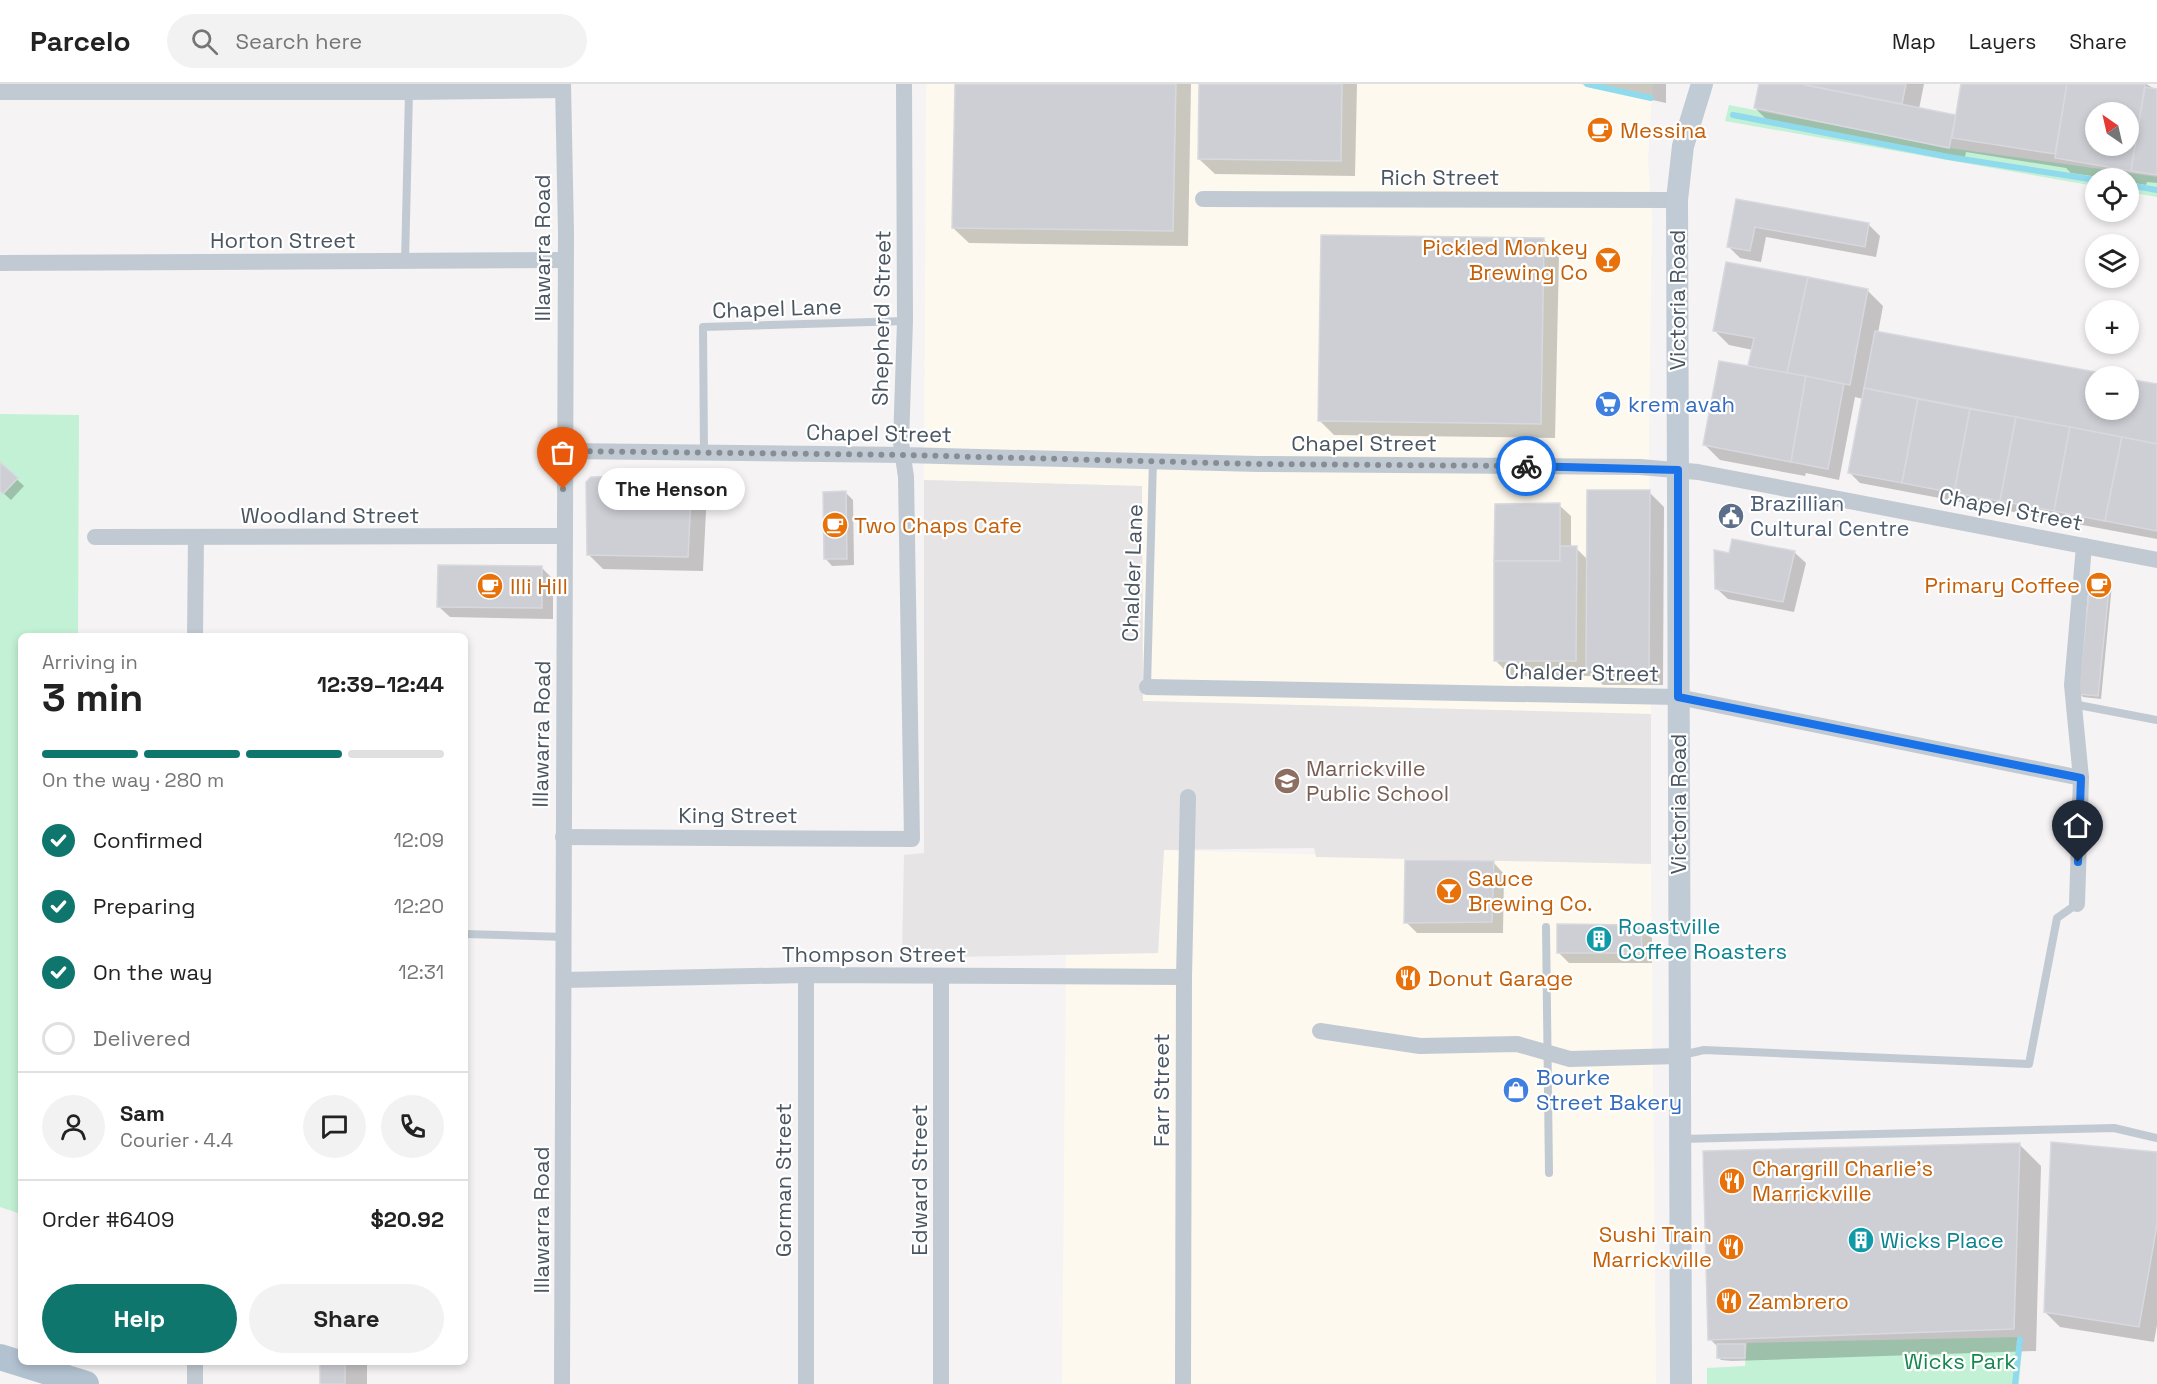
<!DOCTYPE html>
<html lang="en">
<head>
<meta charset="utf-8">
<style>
  :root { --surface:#fff; --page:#f2f2f2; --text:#222; --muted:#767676; --line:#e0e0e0; --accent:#0f766e }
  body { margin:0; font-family:"Space Grotesk",sans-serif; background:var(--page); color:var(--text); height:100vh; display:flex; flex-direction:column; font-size:22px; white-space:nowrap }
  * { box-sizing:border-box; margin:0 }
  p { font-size:20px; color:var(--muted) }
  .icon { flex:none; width:33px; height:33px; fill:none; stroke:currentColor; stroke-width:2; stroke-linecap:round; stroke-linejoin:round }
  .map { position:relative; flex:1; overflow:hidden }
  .side { position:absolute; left:18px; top:549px; width:450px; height:732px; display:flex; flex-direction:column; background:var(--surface); border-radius:9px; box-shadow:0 3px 9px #0003 }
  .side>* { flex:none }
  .needle { width:39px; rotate:326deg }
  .controls { position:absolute; left:2085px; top:18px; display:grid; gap:12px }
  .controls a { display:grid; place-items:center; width:54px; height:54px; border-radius:50%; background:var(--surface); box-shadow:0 3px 9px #0003; font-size:30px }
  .pin { position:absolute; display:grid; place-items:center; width:51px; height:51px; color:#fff; margin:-62px -26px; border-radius:50% 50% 50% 0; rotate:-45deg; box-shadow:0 0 6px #0007 }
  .pin .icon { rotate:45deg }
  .courier { position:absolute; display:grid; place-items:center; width:60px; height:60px; margin:-30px; border:4px solid #1a73e8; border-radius:50%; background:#fff; color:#222; box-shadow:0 2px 8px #0007 }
  .bubble { position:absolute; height:42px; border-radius:21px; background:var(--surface); box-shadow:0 3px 9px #0003; font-size:20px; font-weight:700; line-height:42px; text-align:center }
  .summary em { font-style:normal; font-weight:700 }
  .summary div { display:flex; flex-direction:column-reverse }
  .summary { display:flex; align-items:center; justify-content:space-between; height:102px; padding:0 24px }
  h1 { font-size:39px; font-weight:700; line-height:45px }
  .bar { display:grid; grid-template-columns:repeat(4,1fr); gap:9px 6px; align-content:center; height:72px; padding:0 24px }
  .bar i { height:8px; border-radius:4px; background:var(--line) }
  .bar .active { background:var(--accent) }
  .bar p { grid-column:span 4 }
  .line { display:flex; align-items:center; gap:15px; padding:0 24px; border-top:2px solid var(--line) }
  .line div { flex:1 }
  .round { display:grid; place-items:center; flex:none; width:63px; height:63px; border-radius:32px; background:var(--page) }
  ol { padding:0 24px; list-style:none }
  li { display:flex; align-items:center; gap:18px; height:66px }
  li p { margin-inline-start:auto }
  li .icon { padding:6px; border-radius:50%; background:var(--accent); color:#fff; stroke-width:4 }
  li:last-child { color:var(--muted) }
  li i { width:33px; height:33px; border:3px solid var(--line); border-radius:50% }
  .action { display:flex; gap:12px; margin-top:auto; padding:12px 24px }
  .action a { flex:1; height:69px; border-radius:36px; background:var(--accent); color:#fff; font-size:24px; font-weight:700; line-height:69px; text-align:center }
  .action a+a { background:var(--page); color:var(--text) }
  header { display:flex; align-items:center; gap:36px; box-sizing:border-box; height:84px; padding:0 30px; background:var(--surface); border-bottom:2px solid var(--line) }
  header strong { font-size:28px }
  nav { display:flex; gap:33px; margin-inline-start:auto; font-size:21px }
  .search { width:420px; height:54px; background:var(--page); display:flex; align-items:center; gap:15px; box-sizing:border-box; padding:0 21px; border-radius:33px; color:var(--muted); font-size:22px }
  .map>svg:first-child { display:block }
  .commercial { fill:#fdf9ef }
  .education { fill:#e6e4e5 }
  .green { fill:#c3f1d5 }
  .shadow { fill:#0003; fill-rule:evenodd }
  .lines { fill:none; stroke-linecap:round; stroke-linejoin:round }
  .stream { stroke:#90daee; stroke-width:6 }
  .building { fill:#cdcfd5; stroke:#d7d9de; stroke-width:1.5; fill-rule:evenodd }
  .lane { stroke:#c1cad2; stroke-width:8 }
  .street { stroke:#c1cad2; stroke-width:16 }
  .secondary { stroke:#c1cbd6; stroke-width:22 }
  .primary { stroke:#b3c2d1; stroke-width:26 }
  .done { stroke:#868d94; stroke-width:6; stroke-dasharray:0 10.8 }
  .route { stroke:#1a73e8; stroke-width:8 }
  .labels { text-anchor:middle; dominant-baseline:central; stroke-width:4.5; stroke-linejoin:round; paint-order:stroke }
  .food-label { font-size:22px; fill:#c56008; stroke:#fff; text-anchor:start }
  .street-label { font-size:22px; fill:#4a5661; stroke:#fff }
  .shop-label { font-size:22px; fill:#366cbe; stroke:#fff; text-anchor:start }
  .service-label { font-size:22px; fill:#4e5e75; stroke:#fff; text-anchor:start }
  .education-label { font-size:22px; fill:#785e54; stroke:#fff; text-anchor:start }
  .culture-label { font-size:22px; fill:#0d838f; stroke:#fff; text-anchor:start }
  .park-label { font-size:22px; fill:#17864f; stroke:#fff }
</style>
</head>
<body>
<header>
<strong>Parcelo</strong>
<div class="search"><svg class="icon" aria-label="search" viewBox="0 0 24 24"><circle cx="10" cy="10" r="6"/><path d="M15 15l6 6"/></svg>Search here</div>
<nav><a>Map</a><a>Layers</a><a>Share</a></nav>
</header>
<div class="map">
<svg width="2157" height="1300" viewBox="0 0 2157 1300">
  <rect width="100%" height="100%" fill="#f5f3f3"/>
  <!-- commercial -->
  <g class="commercial">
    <path d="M926,0H1653L1648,75L1652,133L1649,352L1651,630L1143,617L1142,402L924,396Z"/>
    <path d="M1164,766L1651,780L1656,1300H1062L1066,871L1158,869Z"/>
  </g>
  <!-- education -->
  <path class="education" d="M924,396L1142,402L1143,617L1651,630V780L1316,773L1314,764L1164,766L1158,869L902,874L904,771L924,769Z"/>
  <!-- green -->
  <g class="green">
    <path d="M1729,21L1949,64L2157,93V113L2129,108L2128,94H2096L2095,102L1725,37Z"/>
    <path d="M0,330L79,331L78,552H21V1130L0,1123Z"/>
    <path d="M2023,1253L2019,1300H1707V1284L1745,1282L1747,1259Z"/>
  </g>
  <!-- shadow -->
  <g class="shadow">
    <path d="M956,0H1191L1188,162L969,159L953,144Z"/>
    <path d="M1201,0H1357L1355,92L1215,90L1199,75Z"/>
    <path d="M1581,0H1666V19Z"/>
    <path d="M1760,0H1924L1919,25L1957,33L1963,0H2146L2157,6V99L2147,98L2146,101L2128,98V94H2106L2071,89L2066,84L1966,68L1964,78L1770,39L1755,24ZM2096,28H2128V62H2096Z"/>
    <path d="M1738,116L1868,140L1880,152L1876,173L1766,153L1761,178L1740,174L1729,163Z"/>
    <path d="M1544,156L1559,171L1555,354L1334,351L1319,336Z"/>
    <path d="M1727,180L1868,207L1883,222L1878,249L2109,292H2096V326H2128L2157,302V455L1860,399L1849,388L1863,315L1855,313L1839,396L1806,389L1805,392L1720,376L1705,361L1750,284L1753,266L1729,261L1714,246Z"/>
    <path d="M0,380L24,402L11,416L0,406Z"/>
    <path d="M692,392L707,407L703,487L603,485L588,470Z"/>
    <path d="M1649,408L1664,423L1663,601H1603L1591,589V592H1511L1496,577L1559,421L1571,432V463L1576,464L1588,476Z"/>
    <path d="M846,409L853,416L854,481L832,482L825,474Z"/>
    <path d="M1794,468L1806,479L1794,528L1728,515L1716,504L1730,470Z"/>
    <path d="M542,484L553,495V535L450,533L438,522Z"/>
    <path d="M2109,497L2112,500L2101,615L2083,613L2080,610Z"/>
    <path d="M1493,778L1504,790L1503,849H1417L1406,838Z"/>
    <path d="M1640,843L1652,854V879H1569L1558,868Z"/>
    <path d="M2019,1060L2041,1082L2036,1267L1732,1277L1721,1276L1718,1273V1263L1710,1255Z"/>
    <path d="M2157,1069V1241L2154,1258L2060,1243L2045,1228Z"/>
    <rect x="321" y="1278" width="46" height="22"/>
  </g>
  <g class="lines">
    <!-- stream -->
    <g class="stream">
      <path d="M1587,0L1651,14"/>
      <path d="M1733,31L1949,73L2096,96"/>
      <path d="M2128,101L2157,106"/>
      <path d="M2015,1300L2020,1255"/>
    </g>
  </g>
  <!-- building -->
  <g class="building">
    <path d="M955,0H1176L1173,147L952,144Z"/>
    <path d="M1199,0H1342L1341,77L1198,75Z"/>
    <path d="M1759,0H1801L1956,31L1949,64L1754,24Z"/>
    <path d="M1801,0H1906L1902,20Z"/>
    <path d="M1961,0H2067L2055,70L1952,54Z"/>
    <path d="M2067,0H2145L2131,87L2055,74ZM2096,28H2128V62H2096Z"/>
    <path d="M2145,3L2157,5V91L2131,87Z"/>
    <path d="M1736,115L1869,139L1865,163L1755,143L1750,167L1727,163Z"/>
    <path d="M1321,151L1544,154L1541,340L1318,337Z"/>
    <path d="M1726,178L1808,193L1787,289L1748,282L1754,254L1713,247Z"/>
    <path d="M1808,193L1868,205L1850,301L1787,289Z"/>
    <path d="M1875,247L2117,292H2096V326H2128V295L2157,300V360L1864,304Z"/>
    <path d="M1719,277L1806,292L1791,378L1703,361Z"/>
    <path d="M1806,292L1844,300L1828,385L1791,378Z"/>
    <path d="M1864,304L1918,315L1902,399L1848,389Z"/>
    <path d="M1918,315L1970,325L1954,409L1902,399Z"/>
    <path d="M1970,325L2016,333L2000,417L1954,409Z"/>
    <path d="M2016,333L2070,343L2054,427L2000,417Z"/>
    <path d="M2070,343L2122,353L2105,437L2054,427Z"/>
    <path d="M2122,353L2157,360V447L2105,437Z"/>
    <path d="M0,378L18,394L3,410L0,407Z"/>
    <path d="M692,391L688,473L587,471L586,398L591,393Z"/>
    <path d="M1587,406H1650L1649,587L1586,586Z"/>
    <path d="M846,407L847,475H824L823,408Z"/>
    <path d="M1560,419V477H1494L1495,420Z"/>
    <path d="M1732,455L1795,467L1783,518L1715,505L1714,466L1729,469Z"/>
    <path d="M1560,462H1577L1576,577H1494V477H1560Z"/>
    <path d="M438,481L542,482V524L437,523Z"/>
    <path d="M2091,491L2110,495L2098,612L2078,610Z"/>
    <path d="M1405,776L1494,777L1492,838L1404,839Z"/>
    <path d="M1557,840L1641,841L1642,869H1557Z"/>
    <path d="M2051,1058L2157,1068V1141L2139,1243L2044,1228Z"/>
    <path d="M2020,1059L2014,1245L1708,1256L1703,1067Z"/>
    <rect x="1717" y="1260" width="28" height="14"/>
    <rect x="320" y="1278" width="25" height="22"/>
  </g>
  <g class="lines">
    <!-- lane -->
    <g class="lane">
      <path d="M405,179L409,8"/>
      <path d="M704,369L703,243L905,237"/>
      <path d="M1147,603L1153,376"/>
      <path d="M2073,620L2157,636"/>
      <path d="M1546,843L1549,1089"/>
      <path d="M465,850L564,853"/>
      <path d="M1682,971L1704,966L2029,980L2057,834L2077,820"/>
      <path d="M1682,1055L2114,1044L2157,1054"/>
    </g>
    <!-- street -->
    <g class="street">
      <path d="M0,8H409L563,6"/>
      <path d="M1203,115L1677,116"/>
      <path d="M0,179L565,176"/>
      <path d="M563,367L903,371L1258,380L1640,383L1698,388L2157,476"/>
      <path d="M95,453L565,452"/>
      <path d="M195,552L196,453"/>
      <path d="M1147,603L1678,613L2081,694"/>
      <path d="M563,753L912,755L906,393L901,359L905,237L904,0"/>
      <path d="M2077,820L2081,694L2072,601L2084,462"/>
      <path d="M806,891V1300"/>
      <path d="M564,896L806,891L1184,893"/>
      <path d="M1320,947L1420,962L1517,960L1570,975L1678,972"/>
      <path d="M195,1300V1278"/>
      <path d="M562,1300L566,149L563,0"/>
      <path d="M941,1300V892"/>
      <path d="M1183,1300L1184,893L1188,713"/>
    </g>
    <!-- secondary -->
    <path class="secondary" d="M1681,1300L1677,116L1683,62L1702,0"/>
    <!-- primary -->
    <path class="primary" d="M0,1273L86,1300"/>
  </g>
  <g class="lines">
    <!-- done -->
    <path class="done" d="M563,405V367L903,371L1258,380L1526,382"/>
    <!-- route -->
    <path class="route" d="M1526,382L1678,386V613L2081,694L2078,778"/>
  </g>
  <!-- icons -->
  <defs>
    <symbol id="cafe-disc" viewBox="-11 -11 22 22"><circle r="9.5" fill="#e8710a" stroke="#fff"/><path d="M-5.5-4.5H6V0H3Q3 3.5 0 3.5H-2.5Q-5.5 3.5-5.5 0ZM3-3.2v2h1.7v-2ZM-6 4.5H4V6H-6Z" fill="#fff"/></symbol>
    <symbol id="bar-disc" viewBox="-11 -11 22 22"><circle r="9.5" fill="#e8710a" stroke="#fff"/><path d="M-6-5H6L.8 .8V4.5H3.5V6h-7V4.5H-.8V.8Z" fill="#fff"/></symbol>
    <symbol id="supermarket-disc" viewBox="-11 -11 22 22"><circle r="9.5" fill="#3f7fe0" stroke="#fff"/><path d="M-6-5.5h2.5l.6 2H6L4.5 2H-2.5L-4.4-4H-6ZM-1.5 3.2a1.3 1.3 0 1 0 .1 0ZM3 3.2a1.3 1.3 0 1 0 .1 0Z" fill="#fff"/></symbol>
    <symbol id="civic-disc" viewBox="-11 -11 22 22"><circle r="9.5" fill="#5c6f8a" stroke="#fff"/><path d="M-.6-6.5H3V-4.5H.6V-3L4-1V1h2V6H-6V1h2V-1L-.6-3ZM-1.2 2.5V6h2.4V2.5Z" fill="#fff"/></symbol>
    <symbol id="school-disc" viewBox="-11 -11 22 22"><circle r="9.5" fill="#8d6e63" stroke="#fff"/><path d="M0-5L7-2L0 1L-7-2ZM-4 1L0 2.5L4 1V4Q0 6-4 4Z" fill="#fff"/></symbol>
    <symbol id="building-disc" viewBox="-11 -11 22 22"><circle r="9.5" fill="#0f9aa8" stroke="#fff"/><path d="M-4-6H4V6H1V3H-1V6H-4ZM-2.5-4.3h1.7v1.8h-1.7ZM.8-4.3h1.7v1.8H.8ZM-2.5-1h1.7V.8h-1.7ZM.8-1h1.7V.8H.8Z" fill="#fff"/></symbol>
    <symbol id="restaurant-disc" viewBox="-11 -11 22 22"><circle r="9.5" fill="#e8710a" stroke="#fff"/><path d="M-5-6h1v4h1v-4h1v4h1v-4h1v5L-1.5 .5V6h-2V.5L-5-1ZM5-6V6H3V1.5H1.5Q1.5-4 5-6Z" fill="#fff"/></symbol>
    <symbol id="shop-disc" viewBox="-11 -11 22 22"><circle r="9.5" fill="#3f7fe0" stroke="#fff"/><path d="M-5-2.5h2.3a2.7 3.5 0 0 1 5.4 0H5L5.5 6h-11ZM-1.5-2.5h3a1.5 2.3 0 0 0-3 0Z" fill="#fff"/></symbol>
  </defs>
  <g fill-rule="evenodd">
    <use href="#cafe-disc" x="1585" y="31" width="30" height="30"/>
    <use href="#bar-disc" x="1593" y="161" width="30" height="30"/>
    <use href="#supermarket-disc" x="1593" y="305" width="30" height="30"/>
    <use href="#civic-disc" x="1716" y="417" width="30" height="30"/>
    <use href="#cafe-disc" x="820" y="426" width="30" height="30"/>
    <use href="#cafe-disc" x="2084" y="486" width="30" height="30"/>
    <use href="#cafe-disc" x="475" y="487" width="30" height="30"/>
    <use href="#school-disc" x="1272" y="682" width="30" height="30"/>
    <use href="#bar-disc" x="1434" y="792" width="30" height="30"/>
    <use href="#building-disc" x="1584" y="840" width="30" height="30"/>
    <use href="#restaurant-disc" x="1393" y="879" width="30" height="30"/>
    <use href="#shop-disc" x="1501" y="991" width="30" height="30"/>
    <use href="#restaurant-disc" x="1717" y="1082" width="30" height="30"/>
    <use href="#building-disc" x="1846" y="1141" width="30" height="30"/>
    <use href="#restaurant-disc" x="1716" y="1148" width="30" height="30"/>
    <use href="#restaurant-disc" x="1714" y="1202" width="30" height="30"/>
  </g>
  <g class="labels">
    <!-- food labels -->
    <g class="food-label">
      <text x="1620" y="46">Messina</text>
      <text x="1588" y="163" text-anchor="end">Pickled Monkey<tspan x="1588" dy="25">Brewing Co</tspan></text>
      <text x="854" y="441">Two Chaps Cafe</text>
      <text x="2080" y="501" text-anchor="end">Primary Coffee</text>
      <text x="510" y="502">Illi Hill</text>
      <text x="1468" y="794">Sauce<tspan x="1468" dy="25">Brewing Co.</tspan></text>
      <text x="1428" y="894">Donut Garage</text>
      <text x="1752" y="1084">Chargrill Charlie's<tspan x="1752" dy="25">Marrickville</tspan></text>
      <text x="1712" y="1150" text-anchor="end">Sushi Train<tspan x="1712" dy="25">Marrickville</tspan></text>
      <text x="1748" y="1217">Zambrero</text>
    </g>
    <!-- street labels -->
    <g class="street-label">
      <text x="1440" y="93">Rich Street</text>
      <text x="283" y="156">Horton Street</text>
      <text transform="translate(542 164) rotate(-90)">Illawarra Road</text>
      <text transform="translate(1677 216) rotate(-90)">Victoria Road</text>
      <text transform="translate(777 224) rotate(-2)">Chapel Lane</text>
      <text transform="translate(881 234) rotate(-89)">Shepherd Street</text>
      <text transform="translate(879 349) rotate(1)">Chapel Street</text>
      <text x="1364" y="359">Chapel Street</text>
      <text transform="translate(2011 425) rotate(11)">Chapel Street</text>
      <text x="330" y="431">Woodland Street</text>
      <text transform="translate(1132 489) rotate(-88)">Chalder Lane</text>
      <text transform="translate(1582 588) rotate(1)">Chalder Street</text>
      <text transform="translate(541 650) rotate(-89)">Illawarra Road</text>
      <text transform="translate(1678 720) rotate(-90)">Victoria Road</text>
      <text x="738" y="731">King Street</text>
      <text x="874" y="870">Thompson Street</text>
      <text transform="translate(1161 1006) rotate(-90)">Farr Street</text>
      <text transform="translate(783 1096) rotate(-90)">Gorman Street</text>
      <text transform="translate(919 1096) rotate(-90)">Edward Street</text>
      <text transform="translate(541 1136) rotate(-90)">Illawarra Road</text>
    </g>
    <!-- shop labels -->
    <g class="shop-label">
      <text x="1628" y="320">krem avah</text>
      <text x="1536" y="993">Bourke<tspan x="1536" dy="25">Street Bakery</tspan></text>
    </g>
    <!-- service labels -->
    <g class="service-label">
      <text x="1750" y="419">Brazillian<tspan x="1750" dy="25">Cultural Centre</tspan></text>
    </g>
    <!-- education labels -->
    <g class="education-label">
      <text x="1306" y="684">Marrickville<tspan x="1306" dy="25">Public School</tspan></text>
    </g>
    <!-- culture labels -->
    <g class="culture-label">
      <text x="1618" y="842">Roastville<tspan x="1618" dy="25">Coffee Roasters</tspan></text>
      <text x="1880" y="1156">Wicks Place</text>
    </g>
    <!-- park labels -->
    <g class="park-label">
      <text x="1960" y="1277">Wicks Park</text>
    </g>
  </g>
</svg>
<div class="controls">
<a><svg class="needle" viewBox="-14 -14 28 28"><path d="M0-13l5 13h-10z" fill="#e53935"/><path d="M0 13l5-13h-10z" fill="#767676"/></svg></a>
<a><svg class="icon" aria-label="locate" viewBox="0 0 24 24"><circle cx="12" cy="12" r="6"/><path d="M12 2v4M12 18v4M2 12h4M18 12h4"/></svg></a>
<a><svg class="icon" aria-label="layers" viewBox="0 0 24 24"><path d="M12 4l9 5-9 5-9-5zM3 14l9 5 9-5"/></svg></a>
<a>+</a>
<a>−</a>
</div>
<div class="pin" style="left:563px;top:405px;background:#ea580c"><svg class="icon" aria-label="bag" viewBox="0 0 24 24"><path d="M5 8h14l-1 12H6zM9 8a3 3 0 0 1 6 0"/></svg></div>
<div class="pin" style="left:2078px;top:778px;background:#1f2937"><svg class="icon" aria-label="home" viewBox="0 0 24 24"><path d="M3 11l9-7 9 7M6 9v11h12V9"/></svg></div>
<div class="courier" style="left:1526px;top:382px"><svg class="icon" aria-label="bike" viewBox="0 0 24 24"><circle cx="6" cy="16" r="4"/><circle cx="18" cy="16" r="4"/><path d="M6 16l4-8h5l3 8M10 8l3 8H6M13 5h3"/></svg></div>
<div class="bubble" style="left:598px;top:384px;width:147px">The Henson</div>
<section class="side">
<div class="summary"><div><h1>3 min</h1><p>Arriving in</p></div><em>12:39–12:44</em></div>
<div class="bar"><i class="active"></i><i class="active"></i><i class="active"></i><i></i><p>On the way · 280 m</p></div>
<ol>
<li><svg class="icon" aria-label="check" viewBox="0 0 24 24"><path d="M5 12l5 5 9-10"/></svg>Confirmed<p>12:09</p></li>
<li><svg class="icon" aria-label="check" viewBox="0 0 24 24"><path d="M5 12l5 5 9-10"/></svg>Preparing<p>12:20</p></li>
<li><svg class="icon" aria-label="check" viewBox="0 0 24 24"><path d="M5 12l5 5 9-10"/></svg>On the way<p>12:31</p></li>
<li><i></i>Delivered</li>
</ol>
<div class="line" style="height:108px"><a class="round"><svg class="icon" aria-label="person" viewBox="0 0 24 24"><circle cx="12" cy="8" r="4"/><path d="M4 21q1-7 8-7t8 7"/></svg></a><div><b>Sam</b><p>Courier · 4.4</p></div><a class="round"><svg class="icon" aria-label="chat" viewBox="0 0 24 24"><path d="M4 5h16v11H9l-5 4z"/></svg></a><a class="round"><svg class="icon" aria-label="phone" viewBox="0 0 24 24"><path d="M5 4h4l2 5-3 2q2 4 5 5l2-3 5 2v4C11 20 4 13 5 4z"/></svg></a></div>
<div class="line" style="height:78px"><div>Order #6409</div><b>$20.92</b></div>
<div class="action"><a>Help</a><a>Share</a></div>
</section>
</div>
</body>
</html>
